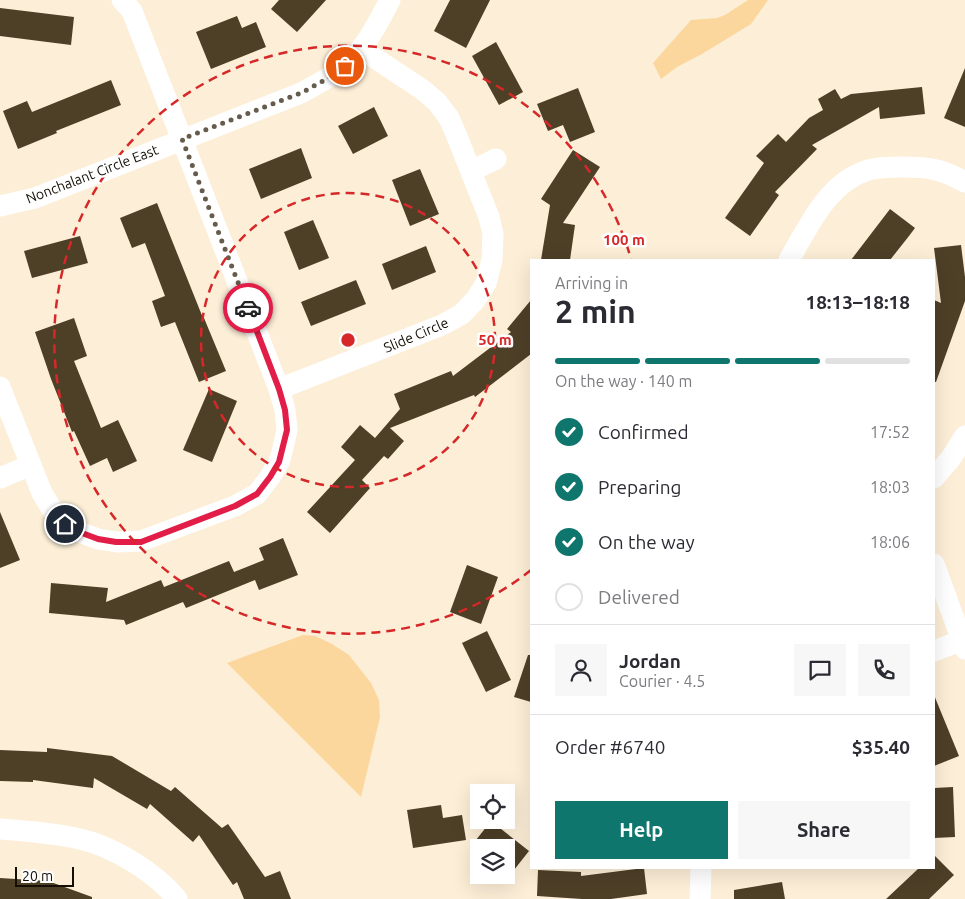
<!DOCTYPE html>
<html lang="en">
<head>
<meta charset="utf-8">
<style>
  :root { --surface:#fff; --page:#f7f7f7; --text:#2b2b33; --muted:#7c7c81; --line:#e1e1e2; --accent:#0f766e }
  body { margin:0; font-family:Ubuntu,sans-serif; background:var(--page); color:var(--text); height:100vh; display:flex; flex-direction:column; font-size:19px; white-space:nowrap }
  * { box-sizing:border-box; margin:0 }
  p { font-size:16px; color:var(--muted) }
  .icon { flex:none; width:28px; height:28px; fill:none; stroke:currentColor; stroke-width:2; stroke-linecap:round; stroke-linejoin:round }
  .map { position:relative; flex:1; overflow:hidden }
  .drawer { position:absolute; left:530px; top:259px; width:405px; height:610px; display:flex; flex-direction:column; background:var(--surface); border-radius:0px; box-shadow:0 5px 20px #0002 }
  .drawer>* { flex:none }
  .fabs { position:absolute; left:470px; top:784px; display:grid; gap:10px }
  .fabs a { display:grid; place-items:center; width:45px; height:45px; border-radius:0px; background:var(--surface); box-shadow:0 5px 20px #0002; font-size:25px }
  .scale { position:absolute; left:15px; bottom:12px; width:59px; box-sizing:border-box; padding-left:5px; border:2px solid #140e05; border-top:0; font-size:14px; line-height:18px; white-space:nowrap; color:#140e05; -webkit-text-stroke:4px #fefefe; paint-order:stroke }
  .pin { position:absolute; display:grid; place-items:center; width:42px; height:42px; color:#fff; margin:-21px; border:2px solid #fff; border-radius:50%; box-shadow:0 1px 5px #0007 }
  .courier { position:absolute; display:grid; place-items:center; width:50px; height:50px; margin:-25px; border:4px solid #e11d48; border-radius:50%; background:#fff; color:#222; box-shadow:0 1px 6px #0007 }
  .head em { font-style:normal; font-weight:700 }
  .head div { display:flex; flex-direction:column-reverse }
  .head { display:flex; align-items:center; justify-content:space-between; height:85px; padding:0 25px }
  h1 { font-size:32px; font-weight:700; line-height:38px }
  .bar { display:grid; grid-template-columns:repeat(4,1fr); gap:8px 5px; align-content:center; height:60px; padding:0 25px }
  .bar i { height:6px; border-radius:4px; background:var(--line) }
  .bar .selected { background:var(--accent) }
  .bar p { grid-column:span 4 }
  .line { display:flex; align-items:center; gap:12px; padding:0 25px; border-top:1px solid var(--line) }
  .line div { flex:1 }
  .round { display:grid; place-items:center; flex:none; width:52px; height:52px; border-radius:0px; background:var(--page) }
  ol { padding:0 25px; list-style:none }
  li { display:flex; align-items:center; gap:15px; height:55px }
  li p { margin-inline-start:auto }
  li .icon { padding:5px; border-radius:50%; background:var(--accent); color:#fff; stroke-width:4 }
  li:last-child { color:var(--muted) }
  li i { width:28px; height:28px; border:2px solid var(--line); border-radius:50% }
  .cta { display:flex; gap:10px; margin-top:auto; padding:10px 25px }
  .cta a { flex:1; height:58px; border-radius:0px; background:var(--accent); color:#fff; font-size:20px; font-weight:700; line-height:58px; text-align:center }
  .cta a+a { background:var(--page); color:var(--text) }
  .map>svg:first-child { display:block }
  .green { fill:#fbd79d }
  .building { fill:#4e3f27 }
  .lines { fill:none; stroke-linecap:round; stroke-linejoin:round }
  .minor { stroke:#fff; stroke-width:21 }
  .done { stroke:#665c4e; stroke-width:5; stroke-dasharray:0 9 }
  .route { stroke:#e11d48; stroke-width:6 }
  .ring { fill:none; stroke:#d62828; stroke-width:2.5; stroke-dasharray:9 6 }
  .labels { text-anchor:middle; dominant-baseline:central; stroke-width:5; stroke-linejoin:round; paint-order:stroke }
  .street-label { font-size:14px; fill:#140e05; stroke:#fefefe }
  .centre { fill:#d62828; stroke:#fefefe; stroke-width:2.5 }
  .ring-label { font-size:15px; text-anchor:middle; font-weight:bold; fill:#d62828; stroke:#fefefe; stroke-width:5; stroke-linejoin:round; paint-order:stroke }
</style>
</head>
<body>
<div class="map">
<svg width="965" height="899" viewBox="0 0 965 899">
  <rect width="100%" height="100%" fill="#fdeed7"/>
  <!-- green -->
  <g class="green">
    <path d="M748,0H768L751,24L702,54L677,67L661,79L653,63L691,20L717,18L725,15Z"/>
    <path d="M303,635L315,636L332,644L349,655L371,683L379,700L380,717L361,797L227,663Z"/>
  </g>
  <!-- building -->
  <g class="building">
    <path d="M279,0H326L297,32L271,9Z"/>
    <path d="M450,0H490L466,48L434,31Z"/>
    <path d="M0,8L74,17L71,45L0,36Z"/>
    <path d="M237,16L242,28L256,22L266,47L211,69L196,32Z"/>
    <path d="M496,42L523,92L499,105L472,56Z"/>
    <path d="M965,68V127L944,118Z"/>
    <path d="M111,80L121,105L56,131L57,133L18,149L3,111L27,101L32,112Z"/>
    <path d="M922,87L925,114L880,119L879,107L812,145L817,149L775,192L779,195L750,236L725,218L764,163L756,156L778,134L786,142L809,118L823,110L818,99L835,89L841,99L851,94Z"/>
    <path d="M578,88L595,132L570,142L563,125L548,131L537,104Z"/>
    <path d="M374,107L388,136L353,154L338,126Z"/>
    <path d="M301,148L312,178L261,199L249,169Z"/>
    <path d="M573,150L600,167L563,223L575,225L570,260H541L550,205L541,199Z"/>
    <path d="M420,169L439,214L410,226L392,180Z"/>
    <path d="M157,203L203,318H204L226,371L199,382L175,322L161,327L152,301L165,296L145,243L132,248L120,218Z"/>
    <path d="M890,209L915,228L909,236L890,260H851Z"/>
    <path d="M313,220L329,258L299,270L284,232Z"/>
    <path d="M80,236L88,263L32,278L24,251Z"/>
    <path d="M961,245L965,277V301L936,382H934V300L941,303L934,248Z"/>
    <path d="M426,246L436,272L392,290L382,264Z"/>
    <path d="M356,280L366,304L311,326L301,302Z"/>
    <path d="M531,300V354L475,397L474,395L390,428L404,441L388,459L384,456L362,480L370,488L330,533L307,512L355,460L341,447L360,425L375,438L400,409L394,394L451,371L453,376L511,332L507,329Z"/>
    <path d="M74,318L87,356L74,361L101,428L118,420L137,461L113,472L107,458L90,466L74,431L72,432L51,379L35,332Z"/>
    <path d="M209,389L237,401L212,462L183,450Z"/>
    <path d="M0,512L20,560L0,568Z"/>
    <path d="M283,538L298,575L259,590L255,580L186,608L183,602L126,625L124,620L49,613L51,583L108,588L106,602L161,580L164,587L229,561L234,572L264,560L259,548Z"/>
    <path d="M467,565L498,577L481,624L450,612Z"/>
    <path d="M487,631L511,680L486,692L462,643Z"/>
    <path d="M528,655H531V702L514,697Z"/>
    <path d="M934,695L959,756L934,766Z"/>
    <path d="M47,748L112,756L171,791L175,787L222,828L228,824L265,877L280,871L291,899H244L237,882L233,885L199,835L193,842L150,804L147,809L94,778L93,788L33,780V782L0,781V750L47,752Z"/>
    <path d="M953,787L955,837L934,838V788Z"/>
    <path d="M441,805L443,818L462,815L466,840L413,848L407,810Z"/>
    <path d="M491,821L529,851L510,875L506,872V848H479V850L472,845Z"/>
    <path d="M934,855L954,875L929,899H886L919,868H934Z"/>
    <path d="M644,868L647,894L611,899H582L537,896L538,870L581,872V876Z"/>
    <path d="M0,878L48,881L92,897V899H0Z"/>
    <path d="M782,882L785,899H734V890Z"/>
  </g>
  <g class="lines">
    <!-- minor -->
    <g class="minor">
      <path d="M471,171L496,159"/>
      <path d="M0,206L35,198L301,93C316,85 331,77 344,67C365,49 378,23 390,0"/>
      <path d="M789,260C809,226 827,183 868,170C879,167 891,167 902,167C928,167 942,169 965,182"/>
      <path d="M0,387L42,493L53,511L65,524L82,533L98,539L117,542L141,541L235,506L257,494L270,477L279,462L283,448L287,430L285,410L279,389L132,11L122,0"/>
      <path d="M279,389L442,325L462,314L476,299L486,283L492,260L493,234L489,217L456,134L449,118L437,102L423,90L361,49"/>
      <path d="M0,478L31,465"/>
      <path d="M934,478L951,458L965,436"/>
      <path d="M934,564L965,649"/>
      <path d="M934,651L965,639"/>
      <path d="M0,829C27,831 54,833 80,839C114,847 155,872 177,899"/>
      <path d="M700,899L701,868"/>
    </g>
  </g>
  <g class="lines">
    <!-- done -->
    <path class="done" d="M248,308L182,139L301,93L325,80L345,66"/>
    <!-- route -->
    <path class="route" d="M65,524L82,533L98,539L116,542H141L235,506L257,494L270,477L279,462L287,430L285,410L279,389L248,308"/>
  </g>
  <!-- distance rings -->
  <g class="ring">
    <circle cx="348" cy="340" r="147"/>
    <path d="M531 570A294 294 0 1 1 631 259"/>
  </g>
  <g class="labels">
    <!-- street labels -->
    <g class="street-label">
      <text transform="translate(92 174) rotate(-21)">Nonchalant Circle East</text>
      <text transform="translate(416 335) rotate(-23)">Slide Circle</text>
    </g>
  </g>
  <circle cx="348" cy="340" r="8" class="centre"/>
  <g class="ring-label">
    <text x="624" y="245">100 m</text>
    <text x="495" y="345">50 m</text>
  </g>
</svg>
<div class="fabs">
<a><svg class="icon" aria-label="locate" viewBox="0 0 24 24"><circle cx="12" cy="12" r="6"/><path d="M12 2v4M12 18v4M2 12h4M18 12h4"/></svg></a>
<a><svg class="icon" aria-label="layers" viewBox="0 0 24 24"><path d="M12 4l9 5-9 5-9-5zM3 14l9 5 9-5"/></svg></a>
</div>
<div class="scale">20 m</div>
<div class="pin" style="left:345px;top:66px;background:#ea580c"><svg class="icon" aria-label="bag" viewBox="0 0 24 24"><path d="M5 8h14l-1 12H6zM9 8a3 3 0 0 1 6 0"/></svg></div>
<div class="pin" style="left:65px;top:524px;background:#1f2937"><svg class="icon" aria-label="home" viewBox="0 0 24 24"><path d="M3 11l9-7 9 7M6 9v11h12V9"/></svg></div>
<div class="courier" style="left:248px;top:308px"><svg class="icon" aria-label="car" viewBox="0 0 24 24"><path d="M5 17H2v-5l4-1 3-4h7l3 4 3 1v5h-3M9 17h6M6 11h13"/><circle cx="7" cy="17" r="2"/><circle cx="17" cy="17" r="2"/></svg></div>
<section class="drawer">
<div class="head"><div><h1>2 min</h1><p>Arriving in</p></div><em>18:13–18:18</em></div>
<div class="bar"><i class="selected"></i><i class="selected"></i><i class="selected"></i><i></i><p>On the way · 140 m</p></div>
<ol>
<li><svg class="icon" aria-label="check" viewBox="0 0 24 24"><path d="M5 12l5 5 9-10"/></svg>Confirmed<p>17:52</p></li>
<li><svg class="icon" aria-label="check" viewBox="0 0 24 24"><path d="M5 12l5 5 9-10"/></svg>Preparing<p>18:03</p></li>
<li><svg class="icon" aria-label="check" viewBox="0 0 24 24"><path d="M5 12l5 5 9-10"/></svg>On the way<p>18:06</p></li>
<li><i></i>Delivered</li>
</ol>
<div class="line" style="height:90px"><a class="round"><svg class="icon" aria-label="person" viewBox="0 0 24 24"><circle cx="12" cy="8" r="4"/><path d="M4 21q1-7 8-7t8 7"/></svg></a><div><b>Jordan</b><p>Courier · 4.5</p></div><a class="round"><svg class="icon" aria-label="chat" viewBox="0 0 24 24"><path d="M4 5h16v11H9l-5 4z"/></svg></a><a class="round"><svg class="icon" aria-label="phone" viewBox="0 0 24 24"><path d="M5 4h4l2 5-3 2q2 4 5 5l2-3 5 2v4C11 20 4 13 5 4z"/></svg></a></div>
<div class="line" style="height:65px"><div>Order #6740</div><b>$35.40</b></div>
<div class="cta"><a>Help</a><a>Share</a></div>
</section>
</div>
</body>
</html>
